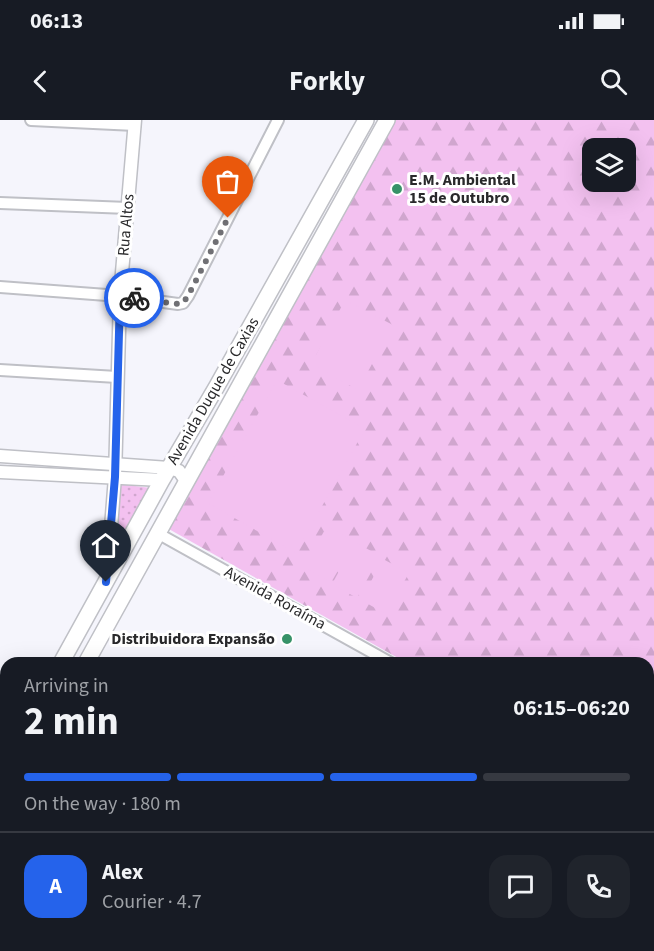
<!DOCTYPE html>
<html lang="en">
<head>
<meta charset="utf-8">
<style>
  :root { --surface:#171b24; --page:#20242c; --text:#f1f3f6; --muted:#9ea1a6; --line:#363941; --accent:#2563eb }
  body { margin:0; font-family:"Source Sans 3",sans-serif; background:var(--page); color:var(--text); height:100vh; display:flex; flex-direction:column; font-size:22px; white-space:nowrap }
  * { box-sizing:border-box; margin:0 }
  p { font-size:20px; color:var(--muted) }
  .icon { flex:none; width:33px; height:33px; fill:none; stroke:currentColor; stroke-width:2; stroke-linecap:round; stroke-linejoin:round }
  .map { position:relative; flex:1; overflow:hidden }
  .panel { position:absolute; left:0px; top:537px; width:654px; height:294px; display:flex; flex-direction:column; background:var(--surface); border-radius:18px 18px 0 0; box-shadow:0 6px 24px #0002 }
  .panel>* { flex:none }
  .buttons { position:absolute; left:582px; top:18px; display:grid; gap:12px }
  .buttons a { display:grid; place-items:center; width:54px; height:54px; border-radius:12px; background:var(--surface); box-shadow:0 6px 24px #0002; font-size:30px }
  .pin { position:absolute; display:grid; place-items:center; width:51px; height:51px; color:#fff; margin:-62px -26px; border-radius:50% 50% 50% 0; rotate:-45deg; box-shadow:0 0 6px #0007 }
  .pin .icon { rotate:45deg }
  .courier { position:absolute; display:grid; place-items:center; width:60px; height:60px; margin:-30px; border:4px solid #2563eb; border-radius:50%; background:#fff; color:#222; box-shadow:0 2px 8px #0007 }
  .headline em { font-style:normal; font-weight:700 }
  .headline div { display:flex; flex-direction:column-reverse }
  .headline { display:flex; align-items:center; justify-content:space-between; height:102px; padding:0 24px }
  h1 { font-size:39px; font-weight:700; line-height:45px }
  .bar { display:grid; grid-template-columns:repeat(4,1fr); gap:9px 6px; align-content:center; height:72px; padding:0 24px }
  .bar i { height:8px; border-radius:4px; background:var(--line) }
  .bar .selected { background:var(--accent) }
  .bar p { grid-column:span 4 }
  .line { display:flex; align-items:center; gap:15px; padding:0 24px; border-top:2px solid var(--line) }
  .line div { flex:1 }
  .round { display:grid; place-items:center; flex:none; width:63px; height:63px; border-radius:18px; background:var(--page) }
  .status { display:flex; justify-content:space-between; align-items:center; height:42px; padding:0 30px; background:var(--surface); direction:ltr }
  .status svg { height:16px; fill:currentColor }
  header { display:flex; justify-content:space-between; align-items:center; height:78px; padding:0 24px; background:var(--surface); font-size:27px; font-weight:700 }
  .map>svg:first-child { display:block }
  .grass { fill:url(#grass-dots) }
  .forest { fill:url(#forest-firs); fill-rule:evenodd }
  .pitch { fill:#f3c1f0 }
  .water { fill:#97d8fb; stroke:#76a4bd; stroke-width:1.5 }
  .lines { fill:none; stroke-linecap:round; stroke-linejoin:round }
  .minor-casing { stroke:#bfc0c6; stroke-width:14 }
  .tertiary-casing { stroke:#bfc0c6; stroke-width:15 }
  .primary-casing { stroke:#bfc0c6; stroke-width:18 }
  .minor { stroke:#fff; stroke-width:10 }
  .tertiary { stroke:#fff; stroke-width:12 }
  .primary { stroke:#fff; stroke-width:15 }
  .done { stroke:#707074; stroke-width:6; stroke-dasharray:0 10.8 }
  .route { stroke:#2563eb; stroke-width:8 }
  .poi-dot { fill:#379268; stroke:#fff; stroke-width:2 }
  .labels { text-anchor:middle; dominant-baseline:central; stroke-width:6; stroke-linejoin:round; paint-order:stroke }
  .poi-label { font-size:16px; font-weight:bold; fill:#29292b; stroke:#fff; text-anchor:start }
  .street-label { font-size:16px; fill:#29292b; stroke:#fff }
</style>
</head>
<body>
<div class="status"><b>06:13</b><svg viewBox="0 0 49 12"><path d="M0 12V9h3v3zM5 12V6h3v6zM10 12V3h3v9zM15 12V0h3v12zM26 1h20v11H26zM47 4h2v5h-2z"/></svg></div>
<header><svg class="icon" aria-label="back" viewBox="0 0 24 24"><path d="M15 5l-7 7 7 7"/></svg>Forkly<svg class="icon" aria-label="search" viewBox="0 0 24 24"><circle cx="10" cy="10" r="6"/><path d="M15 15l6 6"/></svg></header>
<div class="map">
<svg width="654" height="831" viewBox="0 0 654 831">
  <defs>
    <pattern id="grass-dots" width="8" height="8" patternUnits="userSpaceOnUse" patternTransform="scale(1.5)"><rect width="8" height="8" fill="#f3c1f0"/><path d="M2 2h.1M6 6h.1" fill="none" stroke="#d0a6ce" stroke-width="1.8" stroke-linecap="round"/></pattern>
    <pattern id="forest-firs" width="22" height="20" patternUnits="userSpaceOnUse" patternTransform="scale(1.5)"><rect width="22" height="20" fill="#f3c1f0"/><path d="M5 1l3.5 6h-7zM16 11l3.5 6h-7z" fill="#d0a6ce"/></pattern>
  </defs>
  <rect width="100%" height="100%" fill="#f5f5fc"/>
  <!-- grass -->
  <g class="grass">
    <path d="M118,364L151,368L115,436Z"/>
    <path d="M402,825H592L589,831H398Z"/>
  </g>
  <!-- forest -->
  <g class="forest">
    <path d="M396,0H654V640L648,650V543H407L167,408ZM592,28H626V62H592Z"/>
    <path d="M37,825H162V831H44Z"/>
  </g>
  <!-- pitch -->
  <g class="pitch">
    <path d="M345,180L393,205L358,270L311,244Z"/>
    <path d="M277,260L365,309L296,433L208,383Z"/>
    <path d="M327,406L352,420L329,461L304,447Z"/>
    <path d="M355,422L380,436L357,478L332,464Z"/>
    <path d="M383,439L409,453L386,494L361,480Z"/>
  </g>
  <!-- water -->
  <path class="water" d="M654,707V831H589L592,825H648V716Z"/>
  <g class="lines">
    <defs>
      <g id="minor">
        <path d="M31,0L135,5"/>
        <path d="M0,83L128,88"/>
        <path d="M0,167L120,176L178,184L183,183L188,176L278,0"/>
        <path d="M0,250L117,257"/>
        <path d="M159,414L391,543"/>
        <path d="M186,825L187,831"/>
        <path d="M279,825L289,831"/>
      </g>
      <g id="tertiary">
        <path d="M0,336L169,348L179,351L187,362"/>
        <path d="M0,352L162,360"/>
        <path d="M107,457L115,357L120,176L135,0"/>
      </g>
      <g id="primary">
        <path d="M61,543L162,360L217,266L366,0"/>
        <path d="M86,543L387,0"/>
        <path d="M0,653L6,642"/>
        <path d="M0,696L6,685"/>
        <path d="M0,792L6,803"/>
        <path d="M0,822L15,831"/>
      </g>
    </defs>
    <!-- minor casing -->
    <use href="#minor" class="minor-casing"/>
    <!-- tertiary casing -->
    <use href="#tertiary" class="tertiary-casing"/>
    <!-- primary casing -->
    <use href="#primary" class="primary-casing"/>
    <!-- minor -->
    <use href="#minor" class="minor"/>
    <!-- tertiary -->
    <use href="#tertiary" class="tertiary"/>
    <!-- primary -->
    <use href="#primary" class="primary"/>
  </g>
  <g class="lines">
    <!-- done -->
    <path class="done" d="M134,178L178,184L183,183L188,176L228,98"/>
    <!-- route -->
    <path class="route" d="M106,462L115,357L120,176L134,178"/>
  </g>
  <!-- markers -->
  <g class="poi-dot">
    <circle cx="397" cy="69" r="6"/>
    <circle cx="287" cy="519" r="6"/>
  </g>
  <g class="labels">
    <!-- poi labels -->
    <g class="poi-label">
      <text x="409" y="60">E.M. Ambiental<tspan x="409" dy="18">15 de Outubro</tspan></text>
      <text x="275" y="519" text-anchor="end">Distribuidora Expansão</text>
    </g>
    <!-- street labels -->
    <g class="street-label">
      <text transform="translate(126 105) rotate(-85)">Rua Altos</text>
      <text transform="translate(213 271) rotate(-60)">Avenida Duque de Caxias</text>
      <text transform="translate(275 478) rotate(29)">Avenida Roraíma</text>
    </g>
  </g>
</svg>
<div class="buttons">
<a><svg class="icon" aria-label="layers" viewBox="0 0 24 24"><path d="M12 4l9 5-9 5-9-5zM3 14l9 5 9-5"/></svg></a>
</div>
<div class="pin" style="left:228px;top:98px;background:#ea580c"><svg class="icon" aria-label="bag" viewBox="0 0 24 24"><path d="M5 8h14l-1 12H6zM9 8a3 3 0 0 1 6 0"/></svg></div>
<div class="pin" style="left:106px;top:462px;background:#1f2937"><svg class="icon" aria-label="home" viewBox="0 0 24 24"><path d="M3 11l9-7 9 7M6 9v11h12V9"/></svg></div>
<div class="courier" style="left:134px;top:178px"><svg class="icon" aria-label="bike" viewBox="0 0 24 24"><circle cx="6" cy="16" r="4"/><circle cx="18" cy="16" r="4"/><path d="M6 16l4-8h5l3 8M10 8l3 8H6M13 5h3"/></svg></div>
<section class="panel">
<div class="headline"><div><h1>2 min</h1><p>Arriving in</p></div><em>06:15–06:20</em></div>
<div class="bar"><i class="selected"></i><i class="selected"></i><i class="selected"></i><i></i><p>On the way · 180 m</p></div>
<div class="line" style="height:108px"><b class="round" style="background:var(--accent);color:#fff">A</b><div><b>Alex</b><p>Courier · 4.7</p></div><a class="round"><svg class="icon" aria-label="chat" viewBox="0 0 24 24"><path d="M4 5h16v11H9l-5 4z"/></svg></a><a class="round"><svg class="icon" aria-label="phone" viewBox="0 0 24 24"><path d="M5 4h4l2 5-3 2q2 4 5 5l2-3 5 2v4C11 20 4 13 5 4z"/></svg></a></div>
</section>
</div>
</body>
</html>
